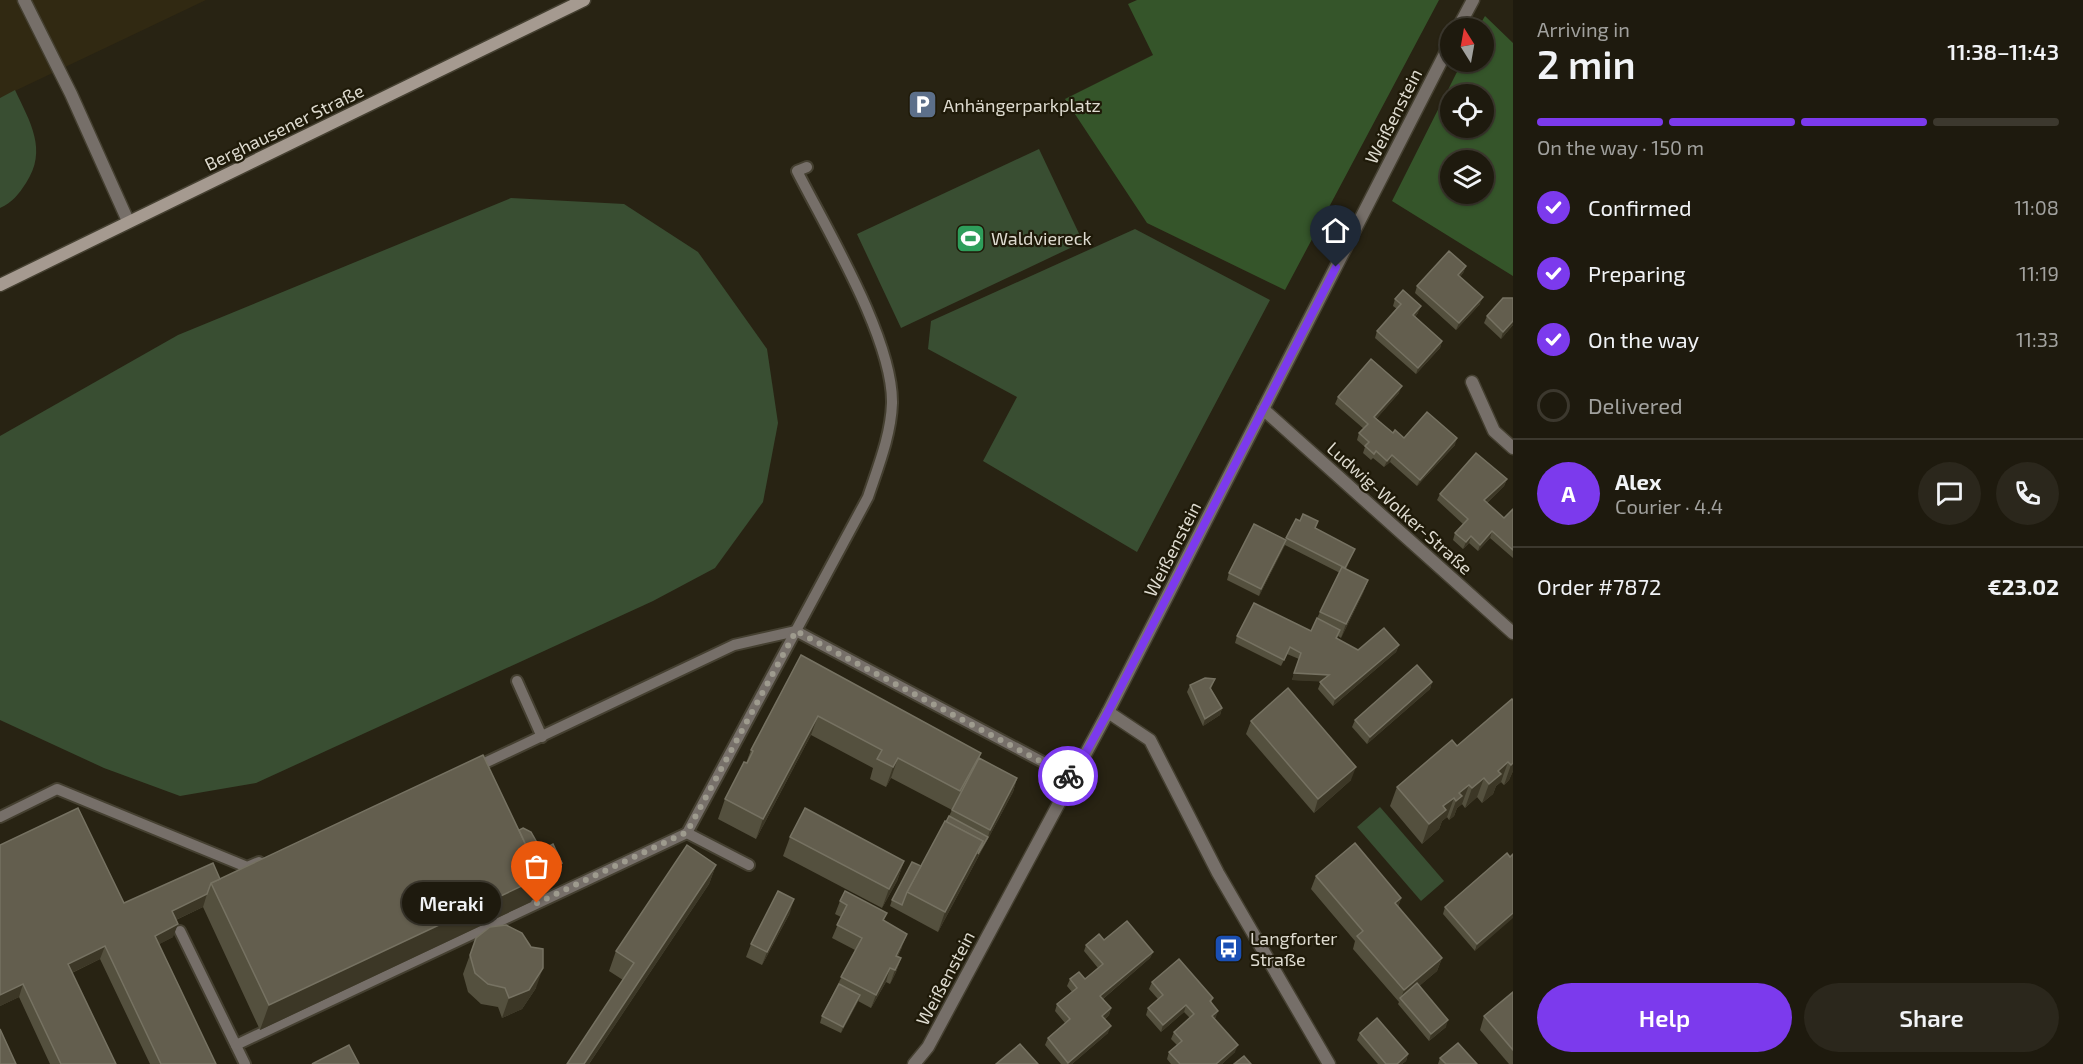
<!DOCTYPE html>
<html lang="en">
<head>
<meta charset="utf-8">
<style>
  :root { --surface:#1e1a0e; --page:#2b271c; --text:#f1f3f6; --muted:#a1a19e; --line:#3c382e; --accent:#7c3aed }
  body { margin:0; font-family:"Exo 2",sans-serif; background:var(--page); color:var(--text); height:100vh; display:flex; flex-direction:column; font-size:22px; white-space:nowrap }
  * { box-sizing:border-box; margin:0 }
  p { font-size:20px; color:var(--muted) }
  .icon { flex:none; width:33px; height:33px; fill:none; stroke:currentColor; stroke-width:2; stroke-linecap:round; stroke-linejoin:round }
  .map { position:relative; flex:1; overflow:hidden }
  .side { display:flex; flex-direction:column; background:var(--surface); width:570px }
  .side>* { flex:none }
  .needle { width:39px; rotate:349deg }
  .fabs { position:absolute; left:1440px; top:18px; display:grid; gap:12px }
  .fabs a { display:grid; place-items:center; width:54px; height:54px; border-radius:50%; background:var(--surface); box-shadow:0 2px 4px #0004,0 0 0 2px var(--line); font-size:30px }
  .pin { position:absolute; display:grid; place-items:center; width:51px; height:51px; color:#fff; margin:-62px -26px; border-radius:50% 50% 50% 0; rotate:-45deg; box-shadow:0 0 6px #0007 }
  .pin .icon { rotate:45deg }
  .courier { position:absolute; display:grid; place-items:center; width:60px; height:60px; margin:-30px; border:4px solid #7c3aed; border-radius:50%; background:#fff; color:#222; box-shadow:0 2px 8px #0007 }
  .bubble { position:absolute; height:42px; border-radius:21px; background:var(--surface); box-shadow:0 2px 4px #0004,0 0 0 2px var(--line); font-size:20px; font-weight:600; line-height:42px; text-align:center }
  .summary em { font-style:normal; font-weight:600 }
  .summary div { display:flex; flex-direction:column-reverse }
  .summary { display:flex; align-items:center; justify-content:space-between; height:102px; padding:0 24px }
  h1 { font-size:39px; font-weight:600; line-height:45px }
  .bar { display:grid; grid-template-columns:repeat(4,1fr); gap:9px 6px; align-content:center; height:72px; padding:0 24px }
  .bar i { height:8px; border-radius:4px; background:var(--line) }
  .bar .on { background:var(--accent) }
  .bar p { grid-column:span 4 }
  .line { display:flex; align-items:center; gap:15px; padding:0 24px; border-top:2px solid var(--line) }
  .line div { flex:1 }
  .round { display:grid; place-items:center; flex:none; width:63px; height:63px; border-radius:32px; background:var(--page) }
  ol { padding:0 24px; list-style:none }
  li { display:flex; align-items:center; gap:18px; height:66px }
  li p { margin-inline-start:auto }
  li .icon { padding:6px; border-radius:50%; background:var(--accent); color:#fff; stroke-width:4 }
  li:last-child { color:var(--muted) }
  li i { width:33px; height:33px; border:3px solid var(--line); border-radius:50% }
  .button { display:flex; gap:12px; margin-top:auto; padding:12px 24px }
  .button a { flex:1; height:69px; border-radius:36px; background:var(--accent); color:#fff; font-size:24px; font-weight:600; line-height:69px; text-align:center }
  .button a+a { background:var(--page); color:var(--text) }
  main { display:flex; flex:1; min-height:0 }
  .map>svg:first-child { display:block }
  .built { fill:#312912 }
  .green { fill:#394e32 }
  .forest { fill:#35552a; fill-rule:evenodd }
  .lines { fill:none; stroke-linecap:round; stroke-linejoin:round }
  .lane-casing { stroke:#454031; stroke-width:14 }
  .street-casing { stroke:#454031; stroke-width:15 }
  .secondary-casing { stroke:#454031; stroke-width:15 }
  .lane { stroke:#766f69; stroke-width:10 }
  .street { stroke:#766f69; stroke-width:12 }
  .secondary { stroke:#a59a90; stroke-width:12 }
  .wall { fill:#54503e }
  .shaded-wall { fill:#3c3726 }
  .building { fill:#635e4e; stroke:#767262; stroke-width:1.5 }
  .done { stroke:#9e9b8e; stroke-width:6; stroke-dasharray:0 10.8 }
  .route { stroke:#7c3aed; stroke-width:8 }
  .labels { text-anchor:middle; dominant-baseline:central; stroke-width:4.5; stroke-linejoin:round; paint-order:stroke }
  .poi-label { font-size:18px; fill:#dedbd0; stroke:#1f1a09; text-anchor:start }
  .street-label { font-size:18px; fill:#dedbd0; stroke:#1f1a09 }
</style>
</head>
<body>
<main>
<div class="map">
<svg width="1513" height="1064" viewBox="0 0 1513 1064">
  <rect width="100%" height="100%" fill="#282313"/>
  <!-- built -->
  <path class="built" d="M0,0H206L0,98Z"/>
  <!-- green -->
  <g class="green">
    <path d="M15,90C30,122 48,150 26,183C18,195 13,202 0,208V98Z"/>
    <path d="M1039,149L1083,242L901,328L857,234Z"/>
    <path d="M511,198L624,204L698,252L767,349L778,423L763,502L715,568L653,601L256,783L180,796L104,768L0,720V436L178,335Z"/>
    <path d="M1135,229L1270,300L1137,552L983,461L1017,397L928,349L931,321Z"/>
    <path d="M1380,807L1444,881L1421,901L1357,827Z"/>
  </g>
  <!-- forest -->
  <g class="forest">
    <path d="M1137,0H1439L1285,290L1147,223L1065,99L1153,55L1128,4Z"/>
    <path d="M1485,16L1513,43V276L1392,201L1462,62H1484V28H1478ZM1450,94H1484V128H1450ZM1450,160H1484V194H1450Z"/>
  </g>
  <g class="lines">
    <defs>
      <g id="lane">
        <path d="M517,681L542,737"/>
        <path d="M474,768L734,645L796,631L1073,778"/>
        <path d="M0,817L57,789L247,867L259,862"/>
        <path d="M687,833L868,497C878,467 891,435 892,403C893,339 827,230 797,171L807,167"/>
        <path d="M180,931L245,1064"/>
        <path d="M236,1045L687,833L749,865"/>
      </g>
      <g id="street">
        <path d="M24,0L71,94L128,221"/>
        <path d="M1458,28L1473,0"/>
        <path d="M1472,382L1494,431L1513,448"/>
        <path d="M1263,409L1513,633"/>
        <path d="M1108,712L1150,740L1218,873L1329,1064"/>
        <path d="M914,1064L928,1047L1108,712L1450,44"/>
      </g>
      <path id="secondary" d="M0,285L584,0"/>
    </defs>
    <!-- lane casing -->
    <use href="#lane" class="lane-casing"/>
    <!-- street casing -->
    <use href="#street" class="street-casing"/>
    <!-- secondary casing -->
    <use href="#secondary" class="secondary-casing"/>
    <!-- lane -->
    <use href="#lane" class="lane"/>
    <!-- street -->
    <use href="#street" class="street"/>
    <!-- secondary -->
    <use href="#secondary" class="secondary"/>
  </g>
  <!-- wall -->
  <g class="wall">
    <path d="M1466,266L1463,273L1460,277L1480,304L1456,330L1415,293L1417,286Z"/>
    <path d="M1395,299L1418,313L1415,317L1442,341L1440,348L1416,374L1375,338L1377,331L1397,309L1393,306Z"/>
    <path d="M1487,316L1513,325L1501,339L1484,323Z"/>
    <path d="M1399,393L1376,419L1393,433L1404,438L1455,445L1417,486L1390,462L1384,467L1373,458L1371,460L1363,453L1365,447L1357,440L1359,433L1364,429L1335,404L1338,397Z"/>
    <path d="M1507,479L1504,486L1487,503L1504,518L1513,509V558L1490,538L1478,551L1469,543L1463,549L1453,540L1455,533L1463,524L1437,500L1440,494Z"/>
    <path d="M1296,519L1355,549L1346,569L1368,580L1363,593L1341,638L1338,636L1337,639L1358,650L1399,645L1396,652L1333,706L1318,689L1321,681L1292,680L1299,659L1287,654L1281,666L1235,643L1237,636L1311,631L1317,618L1340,573L1285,545L1259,596L1227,580L1229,573L1286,540Z"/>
    <path d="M801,655L981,753L979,759L1017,778L1013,792L938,932L890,906L892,900L921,866L946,822L952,810L891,778L886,787L870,779L873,768L811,735L756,839L718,819L725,799L746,763L751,750Z"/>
    <path d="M1215,679L1211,689L1222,708L1220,715L1203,726L1187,692L1190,685Z"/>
    <path d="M1432,682L1430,689L1367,744L1352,727L1355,720Z"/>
    <path d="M1513,701V771L1509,780L1504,785L1501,782L1496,786L1493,794L1482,803L1477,797L1465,808L1462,804L1457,808L1454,816L1449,820L1447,817L1442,821L1439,829L1422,844L1390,806L1397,787L1457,746Z"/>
    <path d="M1251,721L1351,780L1314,813L1246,734Z"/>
    <path d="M519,830L539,846L557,876L537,885L531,902L260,1030L203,907L176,920L173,937L159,944L216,1064H150L100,959L72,973L116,1064H50L19,997L0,1006V845L124,903L220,879Z"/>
    <path d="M790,837L904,861L897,881L882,908L783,856Z"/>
    <path d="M1510,857L1475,951L1443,914L1445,907Z"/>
    <path d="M716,865L709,884L589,1064H567L623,980L609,971L616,951Z"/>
    <path d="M1316,876L1401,898L1398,907L1442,958L1437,971L1419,986L1446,1027L1429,1041L1398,1004L1399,1002L1353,949L1355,941L1311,889Z"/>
    <path d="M840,901L887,913L884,920L902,947L898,956L901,958L896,972L890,984L886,982L871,1008L858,1001L841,1033L820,1023L822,1016L855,950L832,938L841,917L835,914Z"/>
    <path d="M790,913L762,965L746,957L751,944Z"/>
    <path d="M476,938L536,988L522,1009L502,1018L498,1007L481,1004L468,992L463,974Z"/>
    <path d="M1104,940L1153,952L1150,958L1103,999L1111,1008L1109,1015L1105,1019L1108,1033L1072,1064H1061L1045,1045L1048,1038L1065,1023L1055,1011L1057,1004L1072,992L1067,986L1070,979H1085L1098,968L1084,951L1086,945Z"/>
    <path d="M1152,982L1213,998L1211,1003L1216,1017L1214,1019L1235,1052L1222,1064H1171L1167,1059L1169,1052L1177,1045L1171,1039L1174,1032L1190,1018L1184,1012L1161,1032L1146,1015L1148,1008L1158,999L1149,989Z"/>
    <path d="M1513,992V1064H1509L1480,1030L1484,1016Z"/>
    <path d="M1360,1033L1408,1054L1406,1061L1402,1064H1378L1357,1040Z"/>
    <path d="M1440,1058L1477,1064H1438Z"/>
  </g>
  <!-- shaded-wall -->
  <g class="shaded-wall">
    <path d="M1466,266L1463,273L1456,282L1458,275Z"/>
    <path d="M1483,297L1480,304L1456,330L1459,323Z"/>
    <path d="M1421,306L1418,313L1410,322L1413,315Z"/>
    <path d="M1513,321V325L1501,339L1503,332Z"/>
    <path d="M1442,341L1440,348L1416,374L1418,368Z"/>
    <path d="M1402,386L1399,393L1372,424L1374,417Z"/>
    <path d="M1457,438L1455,445L1417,486L1420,480Z"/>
    <path d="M1392,455L1390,462L1384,467L1387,461Z"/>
    <path d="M1507,479L1504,486L1482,507L1484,500Z"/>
    <path d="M1492,531L1490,538L1478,551L1480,545Z"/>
    <path d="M1471,536L1469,543L1463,549L1466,542Z"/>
    <path d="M1286,540L1284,547L1259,596L1261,589Z"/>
    <path d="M1368,580L1363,593L1341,638L1346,624Z"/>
    <path d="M1399,645L1396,652L1333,706L1335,699Z"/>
    <path d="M1294,673L1329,675L1326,682L1292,680Z"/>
    <path d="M1432,682L1430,689L1367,744L1370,737Z"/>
    <path d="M1222,708L1220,715L1203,726L1205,719Z"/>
    <path d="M818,716L811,735L756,839L763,819Z"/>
    <path d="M898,758L891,778L886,787L893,767Z"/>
    <path d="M1513,759V771L1509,780L1504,785Z"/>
    <path d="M1508,762L1501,782L1496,786L1493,794L1482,803L1489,784L1498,771Z"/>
    <path d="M1356,767L1351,780L1314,813L1318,799Z"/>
    <path d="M1017,778L1013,792L938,932L945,912L983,841L988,837L990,830Z"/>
    <path d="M1484,778L1477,797L1465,808L1472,788Z"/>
    <path d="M1469,785L1462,804L1457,808L1454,816L1449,820L1459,793Z"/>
    <path d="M1454,798L1447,817L1442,821L1439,829L1422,844L1429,824L1443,806Z"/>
    <path d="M904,861L897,881L882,908L889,889Z"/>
    <path d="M562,863L557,876L537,885L531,902L260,1030L269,1005Z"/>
    <path d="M716,865L709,884L589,1064H584Z"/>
    <path d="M207,894L203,907L167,924L172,911Z"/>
    <path d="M1401,898L1397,911L1395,903Z"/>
    <path d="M794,899L790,913L762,965L767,952Z"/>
    <path d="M1513,913V918L1475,951L1477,944Z"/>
    <path d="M178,924L173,937L150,949L155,936Z"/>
    <path d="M907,934L902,947L891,969L896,956Z"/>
    <path d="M105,946L100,959L63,977L68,964Z"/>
    <path d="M1153,952L1150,958L1098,1003L1100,996Z"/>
    <path d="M901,958L896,972L890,984L895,970Z"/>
    <path d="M1442,958L1437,971L1403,1000L1401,998L1404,990Z"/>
    <path d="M543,968L536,988L522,1009L502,1018L509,998Z"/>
    <path d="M890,968L886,982L871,1008L876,995Z"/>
    <path d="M23,984L19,997L0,1006V995Z"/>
    <path d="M860,995L858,1002L841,1033L843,1027Z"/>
    <path d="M1186,1005L1184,1012L1161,1032L1163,1025Z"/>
    <path d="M1111,1008L1109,1015L1100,1023L1102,1016Z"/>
    <path d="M1218,1011L1216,1017L1210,1023L1212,1016Z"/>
    <path d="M1448,1020L1446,1027L1429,1041L1431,1034Z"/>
    <path d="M1111,1026L1108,1033L1072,1064H1068V1063Z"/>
    <path d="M1238,1045L1235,1052L1222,1064H1216Z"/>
    <path d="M1408,1054L1406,1061L1402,1064H1397Z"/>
  </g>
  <!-- building -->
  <g class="building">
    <path d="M1449,251L1466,266L1458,275L1483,297L1459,323L1417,286Z"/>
    <path d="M1403,290L1421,306L1413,315L1442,341L1418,368L1377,331L1401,304L1395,299Z"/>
    <path d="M1503,298H1513V321L1503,332L1487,316Z"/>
    <path d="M1371,359L1402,386L1374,417L1393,433L1395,430L1404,438L1427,412L1457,438L1420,480L1392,455L1387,461L1376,451L1374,454L1365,446L1369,442L1359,433L1368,424L1338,397Z"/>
    <path d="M1476,453L1507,479L1484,500L1504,518L1513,509V550L1492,531L1480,545L1471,536L1466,542L1455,533L1468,519L1440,494Z"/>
    <path d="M1303,514L1318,521L1315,528L1355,549L1345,568L1286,538L1296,519L1300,521Z"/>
    <path d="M1254,524L1286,540L1261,589L1229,573Z"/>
    <path d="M1342,567L1368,580L1346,624L1320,612Z"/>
    <path d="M1254,603L1311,631L1317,618L1340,630L1336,638L1358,650L1384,628L1399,645L1335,699L1320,682L1329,675L1294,673L1301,653L1290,647L1284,660L1237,636Z"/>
    <path d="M801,655L981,753L960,791L898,758L893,767L877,759L882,750L818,716L763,819L725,799L744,762L747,763L753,751L751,750Z"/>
    <path d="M1417,665L1432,682L1370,737L1355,720Z"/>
    <path d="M1205,678L1215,679L1210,688L1222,708L1205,719L1190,685Z"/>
    <path d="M1288,688L1356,767L1318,799L1251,721Z"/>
    <path d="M1512,699L1513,701V763L1511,765L1508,762L1498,771L1501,774L1489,784L1484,778L1472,788L1469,785L1459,793L1462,796L1456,801L1454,798L1443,806L1446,810L1429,824L1397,787L1452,740L1457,746Z"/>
    <path d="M483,755L541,877L269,1005L211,883Z"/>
    <path d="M979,758L1017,778L990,830L952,810Z"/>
    <path d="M78,808L124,903L213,863L220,879L211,883L207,894L172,911L178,924L155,936L216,1064H161L105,946L68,964L116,1064H61L23,984L0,995V845Z"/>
    <path d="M805,808L904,861L889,889L790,837Z"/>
    <path d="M949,816L988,837L978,854L983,841L946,822Z"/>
    <path d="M945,821L983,841L945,912L907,892Z"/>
    <path d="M523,828L531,832L539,846L544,849L553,844L562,863L539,873L519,830Z"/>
    <path d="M1355,843L1401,898L1395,903L1442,958L1404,990L1357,936L1363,931L1316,876Z"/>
    <path d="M687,845L716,865L584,1064H567L634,963L616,951Z"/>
    <path d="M1507,853L1510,857L1513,854V913L1477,944L1445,907Z"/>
    <path d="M912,862L921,866L907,892L902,905L892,900Z"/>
    <path d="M778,891L794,899L767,952L751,944Z"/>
    <path d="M845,891L887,913L883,920L907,934L896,956L901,958L895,970L890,968L876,995L841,977L862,938L837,925L847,905L840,901Z"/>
    <path d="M1127,921L1153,952L1100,996L1111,1008L1102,1016L1111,1026L1068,1063L1048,1038L1070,1019L1057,1004L1077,988L1070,979L1079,972L1085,979L1103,964L1086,945L1099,934L1104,940Z"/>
    <path d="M506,925L522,933L531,947L543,949V968L529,990L509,998L505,988L488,984L475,973L470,955L476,938L490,927Z"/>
    <path d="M1179,959L1213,998L1210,1001L1218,1011L1212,1016L1238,1045L1216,1064H1180L1169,1052L1182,1041L1174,1032L1194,1014L1186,1005L1163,1025L1148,1008L1163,995L1152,982Z"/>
    <path d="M1417,983L1448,1020L1431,1034L1400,998Z"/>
    <path d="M839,984L860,995L843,1027L822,1016Z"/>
    <path d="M1513,992V1050L1484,1016Z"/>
    <path d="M1377,1018L1408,1054L1397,1064H1386L1360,1033Z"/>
    <path d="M0,1029L16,1064H0Z"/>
    <path d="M1458,1043L1477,1064H1446L1440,1058Z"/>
    <path d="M1020,1044L1038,1064H996Z"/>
    <path d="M349,1045L359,1064H312Z"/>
    <path d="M1244,1056L1251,1064H1234Z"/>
  </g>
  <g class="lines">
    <!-- done -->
    <path class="done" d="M537,903L687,832L796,631L1068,776"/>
    <!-- route -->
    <path class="route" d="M1068,776L1072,778L1108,712L1336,267"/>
  </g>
  <!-- icons -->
  <defs>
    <symbol id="parking-square" viewBox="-11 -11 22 22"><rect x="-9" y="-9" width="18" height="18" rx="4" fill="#5c6f8a" stroke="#1f1a09"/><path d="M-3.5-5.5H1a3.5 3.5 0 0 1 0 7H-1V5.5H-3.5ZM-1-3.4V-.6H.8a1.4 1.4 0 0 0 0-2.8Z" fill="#fff"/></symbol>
    <symbol id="stadium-square" viewBox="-11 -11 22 22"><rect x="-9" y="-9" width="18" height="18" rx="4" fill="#2e9e5b" stroke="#1f1a09"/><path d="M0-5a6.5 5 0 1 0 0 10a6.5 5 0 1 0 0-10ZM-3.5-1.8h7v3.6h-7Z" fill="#fff"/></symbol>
    <symbol id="bus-square" viewBox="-11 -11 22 22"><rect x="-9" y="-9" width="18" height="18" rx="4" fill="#1a4fb4" stroke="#1f1a09"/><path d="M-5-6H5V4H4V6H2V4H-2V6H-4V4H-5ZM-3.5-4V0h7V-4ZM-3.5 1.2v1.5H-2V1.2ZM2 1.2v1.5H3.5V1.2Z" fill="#fff"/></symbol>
  </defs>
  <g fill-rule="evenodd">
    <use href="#parking-square" x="906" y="88" width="33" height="33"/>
    <use href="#stadium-square" x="954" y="222" width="33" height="33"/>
    <use href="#bus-square" x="1212" y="932" width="33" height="33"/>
  </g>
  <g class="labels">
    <!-- poi labels -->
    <g class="poi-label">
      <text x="943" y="105">Anhängerparkplatz</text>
      <text x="991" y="238">Waldviereck</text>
      <text x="1250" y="938">Langforter<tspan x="1250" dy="21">Straße</tspan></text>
    </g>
    <!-- street labels -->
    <g class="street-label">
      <text transform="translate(1393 116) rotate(-63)">Weißenstein</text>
      <text transform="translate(284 127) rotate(-26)">Berghausener Straße</text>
      <text transform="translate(1400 508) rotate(42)">Ludwig-Wolker-Straße</text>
      <text transform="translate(1172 549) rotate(-63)">Weißenstein</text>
      <text transform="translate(945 978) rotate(-62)">Weißenstein</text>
    </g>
  </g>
</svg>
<div class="fabs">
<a><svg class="needle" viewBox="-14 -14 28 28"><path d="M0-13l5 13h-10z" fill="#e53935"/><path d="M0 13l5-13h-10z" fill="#a1a19e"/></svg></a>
<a><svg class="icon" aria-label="locate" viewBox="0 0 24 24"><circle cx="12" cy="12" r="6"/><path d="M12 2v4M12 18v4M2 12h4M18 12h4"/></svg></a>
<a><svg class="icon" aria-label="layers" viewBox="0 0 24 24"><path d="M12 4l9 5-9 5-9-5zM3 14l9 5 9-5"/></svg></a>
</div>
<div class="pin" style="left:537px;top:903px;background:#ea580c"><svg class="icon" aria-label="bag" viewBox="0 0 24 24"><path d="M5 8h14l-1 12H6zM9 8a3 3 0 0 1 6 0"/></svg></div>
<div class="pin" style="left:1336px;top:267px;background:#1f2937"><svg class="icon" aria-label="home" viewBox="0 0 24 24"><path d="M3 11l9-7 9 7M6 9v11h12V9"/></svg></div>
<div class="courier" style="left:1068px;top:776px"><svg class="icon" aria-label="bike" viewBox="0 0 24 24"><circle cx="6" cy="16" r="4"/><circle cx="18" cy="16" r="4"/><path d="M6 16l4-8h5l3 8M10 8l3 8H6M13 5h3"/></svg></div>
<div class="bubble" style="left:402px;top:882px;width:99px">Meraki</div>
</div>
<section class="side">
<div class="summary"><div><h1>2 min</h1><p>Arriving in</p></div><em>11:38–11:43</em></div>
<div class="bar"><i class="on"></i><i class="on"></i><i class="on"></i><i></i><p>On the way · 150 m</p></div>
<ol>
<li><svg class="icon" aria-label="check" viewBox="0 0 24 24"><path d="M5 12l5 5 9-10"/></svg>Confirmed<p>11:08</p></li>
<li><svg class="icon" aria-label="check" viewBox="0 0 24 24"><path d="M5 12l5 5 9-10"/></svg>Preparing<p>11:19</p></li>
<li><svg class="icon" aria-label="check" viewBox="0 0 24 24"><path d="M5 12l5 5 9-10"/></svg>On the way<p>11:33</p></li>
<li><i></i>Delivered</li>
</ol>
<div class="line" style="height:108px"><b class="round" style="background:var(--accent);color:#fff">A</b><div><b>Alex</b><p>Courier · 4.4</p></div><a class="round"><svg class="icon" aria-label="chat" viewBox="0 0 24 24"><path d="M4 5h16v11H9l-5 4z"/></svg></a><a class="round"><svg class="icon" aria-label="phone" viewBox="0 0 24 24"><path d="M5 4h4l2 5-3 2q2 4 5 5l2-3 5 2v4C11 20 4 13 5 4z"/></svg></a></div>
<div class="line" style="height:78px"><div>Order #7872</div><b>€23.02</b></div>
<div class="button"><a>Help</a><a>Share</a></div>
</section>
</main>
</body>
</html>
